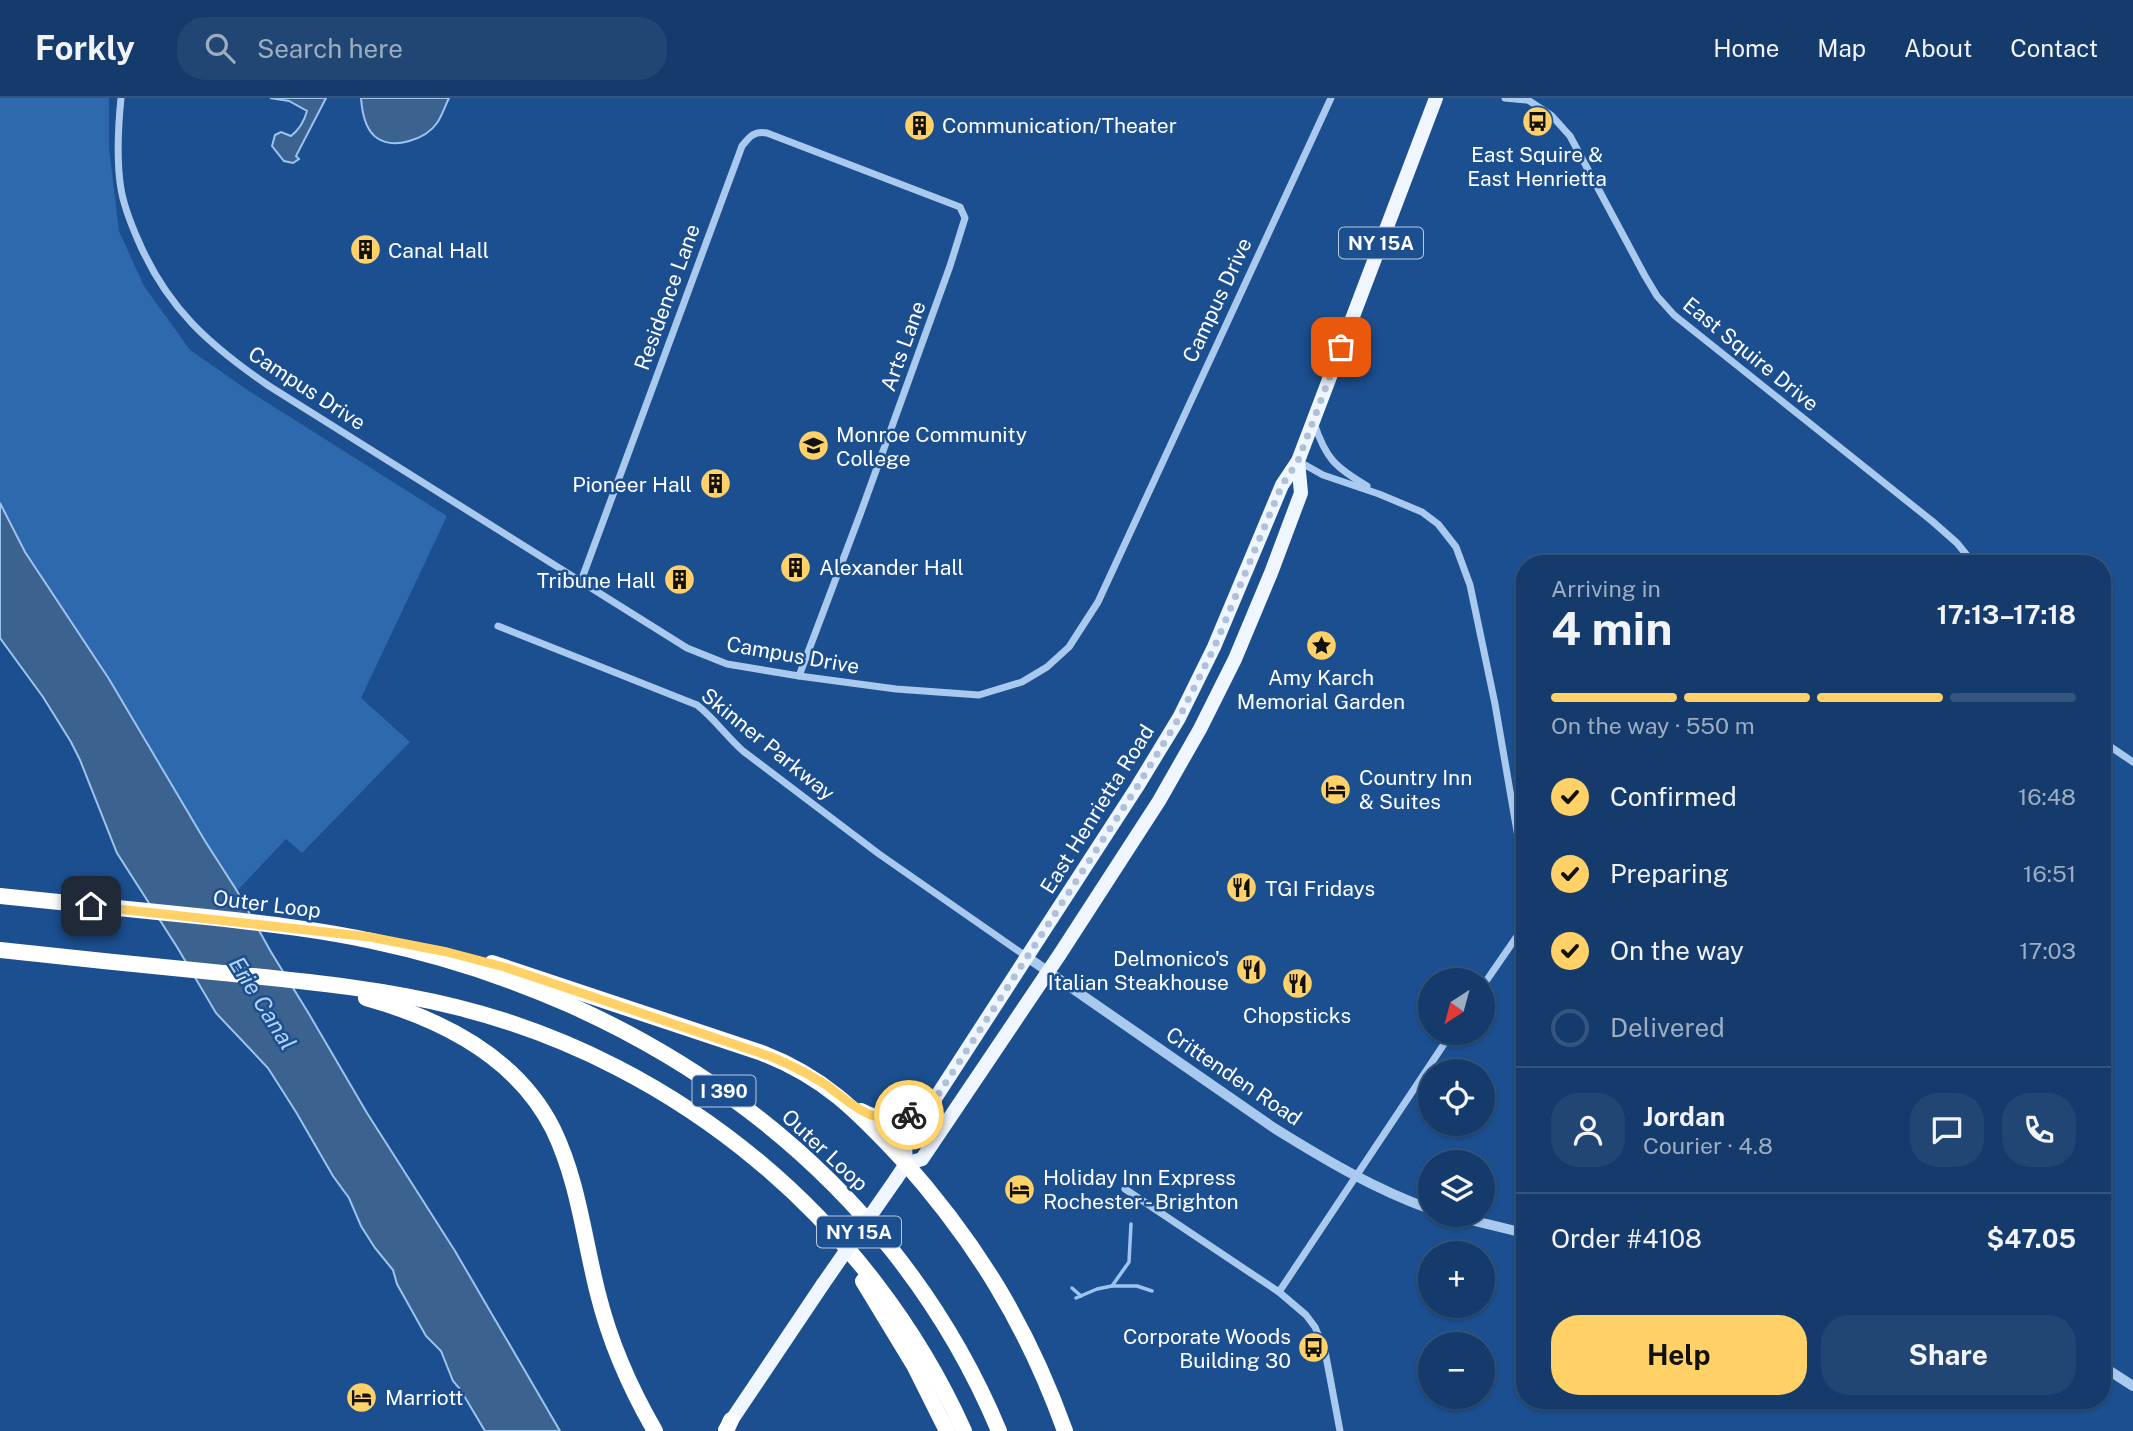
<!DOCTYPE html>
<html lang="en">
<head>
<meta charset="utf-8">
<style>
  :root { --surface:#143b6b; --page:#214673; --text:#f1f3f6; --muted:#9dadc1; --line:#33557e; --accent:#ffd166 }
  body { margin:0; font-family:"Public Sans",sans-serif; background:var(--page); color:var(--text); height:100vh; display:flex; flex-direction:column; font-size:26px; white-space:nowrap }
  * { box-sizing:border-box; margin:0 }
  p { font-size:23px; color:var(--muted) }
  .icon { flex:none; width:38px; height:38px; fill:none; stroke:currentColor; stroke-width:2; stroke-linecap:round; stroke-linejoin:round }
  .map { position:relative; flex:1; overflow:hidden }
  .drawer { position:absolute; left:1516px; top:457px; width:595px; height:854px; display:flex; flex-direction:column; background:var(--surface); border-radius:28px; box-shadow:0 2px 5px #0004,0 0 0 2px var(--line) }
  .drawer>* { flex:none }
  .needle { width:46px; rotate:216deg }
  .controls { position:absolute; left:1418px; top:870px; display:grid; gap:14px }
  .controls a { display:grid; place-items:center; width:77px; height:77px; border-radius:50%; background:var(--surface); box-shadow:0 2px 5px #0004,0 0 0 2px var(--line); font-size:35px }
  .pin { position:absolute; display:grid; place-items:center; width:60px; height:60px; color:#fff; margin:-30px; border-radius:14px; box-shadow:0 4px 10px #0006 }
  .courier { position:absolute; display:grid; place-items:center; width:70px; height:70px; margin:-35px; border:5px solid #ffd166; border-radius:50%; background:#fff; color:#222; box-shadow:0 2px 9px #0007 }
  .head em { font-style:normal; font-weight:700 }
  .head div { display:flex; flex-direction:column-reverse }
  .head { display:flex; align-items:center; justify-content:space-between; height:119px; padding:0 35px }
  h1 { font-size:46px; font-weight:700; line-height:52px }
  .bar { display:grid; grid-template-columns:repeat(4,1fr); gap:10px 7px; align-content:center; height:84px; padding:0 35px }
  .bar i { height:9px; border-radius:5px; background:var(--line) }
  .bar .selected { background:var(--accent) }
  .bar p { grid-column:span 4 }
  .line { display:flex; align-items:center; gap:18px; padding:0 35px; border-top:2px solid var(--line) }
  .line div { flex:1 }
  .round { display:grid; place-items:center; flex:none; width:74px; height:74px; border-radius:28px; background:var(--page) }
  ol { padding:0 35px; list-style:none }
  li { display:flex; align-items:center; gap:21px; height:77px }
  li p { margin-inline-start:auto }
  li .icon { padding:7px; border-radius:50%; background:var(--accent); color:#111; stroke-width:4 }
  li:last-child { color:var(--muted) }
  li i { width:38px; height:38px; border:4px solid var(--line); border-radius:50% }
  .action { display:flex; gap:14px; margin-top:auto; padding:14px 35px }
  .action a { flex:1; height:80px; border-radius:28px; background:var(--accent); color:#111; font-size:28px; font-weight:700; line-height:80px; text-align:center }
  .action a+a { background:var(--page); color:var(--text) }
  header { display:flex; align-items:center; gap:42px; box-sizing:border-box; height:98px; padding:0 35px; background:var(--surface); border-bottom:2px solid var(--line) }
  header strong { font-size:33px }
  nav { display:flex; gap:38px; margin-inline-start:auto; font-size:24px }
  .search { width:490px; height:63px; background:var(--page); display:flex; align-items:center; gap:18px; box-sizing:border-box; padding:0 24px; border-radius:28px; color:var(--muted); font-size:26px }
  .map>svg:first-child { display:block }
  .green { fill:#2e69ad }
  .water { fill:#3c6290; stroke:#9cc4f0; stroke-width:2 }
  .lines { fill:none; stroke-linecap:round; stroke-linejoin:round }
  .stream { stroke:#9cc4f0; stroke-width:3.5 }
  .minor { stroke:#a9c9ee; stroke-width:7 }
  .tertiary { stroke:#a9c9ee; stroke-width:10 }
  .primary { stroke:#f0f6ff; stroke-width:14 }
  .motorway { stroke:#fff; stroke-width:16 }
  .primary-bridge { stroke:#f0f6ff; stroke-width:14 }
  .done { stroke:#afc1d8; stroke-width:7; stroke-dasharray:0 12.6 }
  .route { stroke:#ffd166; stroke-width:9 }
  .labels { text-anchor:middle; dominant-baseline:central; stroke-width:5; stroke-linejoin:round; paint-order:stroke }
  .shield { fill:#1b4f8f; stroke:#bbcadd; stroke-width:2 }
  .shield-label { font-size:19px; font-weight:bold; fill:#fff }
  .poi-label { font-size:21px; fill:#fff; stroke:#1b4f8f; text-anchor:start }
  .street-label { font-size:21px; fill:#fff; stroke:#1b4f8f }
  .water-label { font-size:23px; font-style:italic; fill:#b5d3f5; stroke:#1b4f8f }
</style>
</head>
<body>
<header>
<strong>Forkly</strong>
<div class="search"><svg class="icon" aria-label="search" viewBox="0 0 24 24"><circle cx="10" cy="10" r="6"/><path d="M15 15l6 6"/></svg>Search here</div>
<nav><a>Home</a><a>Map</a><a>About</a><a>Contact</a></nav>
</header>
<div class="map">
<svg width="2133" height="1333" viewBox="0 0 2133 1333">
  <rect width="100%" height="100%" fill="#1b4f8f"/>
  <!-- green -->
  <path class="green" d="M0,0H109V50L119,133L144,188L190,252L249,293L447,418L361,600L410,644L302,755L286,741L237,793L205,743L109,581L25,454L0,405Z"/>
  <!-- water -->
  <g class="water">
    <path d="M270,0H326L296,58L299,61L293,65L284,63L272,48L275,37L281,34L291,38C300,31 304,24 307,13L289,3Z"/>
    <path d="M361,0H449C445,8 442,18 437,25C426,41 394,52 377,40C365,32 362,14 361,0Z"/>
    <path d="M0,405L25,454L109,581L205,743L237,793L271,854L309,916L367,1015L455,1153L560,1333H485L460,1291L453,1283L441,1253L426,1238L397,1186L393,1172L375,1150L361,1128L349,1100L333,1078L296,1014L268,970L216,915L177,849L117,755L80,662L71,644L43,599L0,540Z"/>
  </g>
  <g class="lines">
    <!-- stream -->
    <g class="stream">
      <path d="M1113,1188H1137L1152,1193"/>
      <path d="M1072,1190L1081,1198"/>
      <path d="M1076,1200L1097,1191L1112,1188L1129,1164L1131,1126"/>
    </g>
    <!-- minor -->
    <g class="minor">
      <path d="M121,0C118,30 116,61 121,91C124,109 131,126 138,142C167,210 209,247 269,288L687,550L727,566L799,578L896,591L979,597L1022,584L1047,569L1069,549L1098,504L1331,0"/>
      <path d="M1505,0L1526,2"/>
      <path d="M1525,0L1552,18L1570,38L1645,178L1657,198L1674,217L1932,423L1957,445L1974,466"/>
      <path d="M1314,325C1326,361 1335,369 1367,388"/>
      <path d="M1298,363L1323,377L1379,396L1422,414L1438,426L1456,449L1470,487L1495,606L1524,774"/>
      <path d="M581,483L742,48C750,38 754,33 767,35L960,109L965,120L950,168L861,414L799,578"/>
      <path d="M498,528L697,607C714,620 726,638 743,653L879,756L1027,859"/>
      <path d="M2102,643L2133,664"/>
      <path d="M1482,889L1522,831L1524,819"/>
      <path d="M1125,1091L1279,1194L1306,1217L1315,1229L1325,1253L1340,1333"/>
      <path d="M1279,1194L1452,934"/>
    </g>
    <!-- tertiary -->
    <g class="tertiary">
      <path d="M1027,859L1274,1030C1324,1061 1374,1091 1430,1111"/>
      <path d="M1446,1116L1524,1135"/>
      <path d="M2102,1268L2133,1288"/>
    </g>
    <!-- primary -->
    <g class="primary">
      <path d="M906,1066L922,1061L1060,856L1159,703L1200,631L1235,561L1271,475L1301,395L1298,363"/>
      <path d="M896,1081L906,1066L905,1047L1137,689L1179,620L1214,549L1282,387L1298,363L1436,0"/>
      <path d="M725,1332L823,1186"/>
    </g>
    <!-- motorway -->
    <g class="motorway">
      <path d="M0,798C72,806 144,812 216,820C269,826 321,832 372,843C646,901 889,1070 999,1333"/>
      <path d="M0,852C74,860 149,868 223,875C301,883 380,890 456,909C679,964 870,1124 964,1333"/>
      <path d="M492,865L762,955C824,979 857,1013 901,1060C976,1144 1027,1227 1065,1333"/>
      <path d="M366,900C441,921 517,959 553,1031C578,1082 584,1141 598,1196C610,1244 630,1290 655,1333"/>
      <path d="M861,1013C888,1028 910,1018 934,1003"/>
      <path d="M863,1183L914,1267L947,1333"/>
      <path d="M726,1333L731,1322"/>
    </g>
    <!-- primary-bridge -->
    <path class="primary-bridge" d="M823,1186L896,1081"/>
  </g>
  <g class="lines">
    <!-- done -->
    <path class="done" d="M909,1017L934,1003L1137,689L1179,620L1214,550L1282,387L1298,363L1341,249"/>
    <!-- route -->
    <path class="route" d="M91,808L370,839L447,854L504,869L772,959C791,967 809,976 826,987C852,1006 874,1030 909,1017"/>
  </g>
  <!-- icons -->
  <defs>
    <symbol id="bus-disc" viewBox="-11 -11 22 22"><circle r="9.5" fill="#ffd166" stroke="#1b4f8f"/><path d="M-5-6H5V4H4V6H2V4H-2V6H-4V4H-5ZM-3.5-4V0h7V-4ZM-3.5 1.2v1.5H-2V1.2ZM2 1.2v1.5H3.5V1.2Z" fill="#111"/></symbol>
    <symbol id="building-disc" viewBox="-11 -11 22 22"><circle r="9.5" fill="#ffd166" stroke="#1b4f8f"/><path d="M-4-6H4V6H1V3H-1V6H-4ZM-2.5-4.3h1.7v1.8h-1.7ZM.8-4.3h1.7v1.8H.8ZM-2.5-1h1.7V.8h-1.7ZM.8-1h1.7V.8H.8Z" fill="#111"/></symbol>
    <symbol id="university-disc" viewBox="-11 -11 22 22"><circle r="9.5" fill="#ffd166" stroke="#1b4f8f"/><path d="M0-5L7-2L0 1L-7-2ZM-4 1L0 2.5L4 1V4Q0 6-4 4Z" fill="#111"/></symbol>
    <symbol id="sight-disc" viewBox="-11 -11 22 22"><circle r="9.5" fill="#ffd166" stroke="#1b4f8f"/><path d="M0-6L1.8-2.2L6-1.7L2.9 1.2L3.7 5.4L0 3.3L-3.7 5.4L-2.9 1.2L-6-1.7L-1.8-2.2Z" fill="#111"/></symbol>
    <symbol id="hotel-disc" viewBox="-11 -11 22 22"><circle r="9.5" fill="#ffd166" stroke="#1b4f8f"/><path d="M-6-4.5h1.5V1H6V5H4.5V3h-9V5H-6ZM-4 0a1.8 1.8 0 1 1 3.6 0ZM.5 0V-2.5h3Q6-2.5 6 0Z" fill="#111"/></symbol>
    <symbol id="restaurant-disc" viewBox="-11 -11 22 22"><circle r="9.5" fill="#ffd166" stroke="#1b4f8f"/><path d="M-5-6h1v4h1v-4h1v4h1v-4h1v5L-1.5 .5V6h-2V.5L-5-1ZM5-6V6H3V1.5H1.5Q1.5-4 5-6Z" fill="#111"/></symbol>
  </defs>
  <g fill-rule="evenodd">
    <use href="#bus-disc" x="1520" y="6" width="35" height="35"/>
    <use href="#building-disc" x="902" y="10" width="35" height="35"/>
    <use href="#building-disc" x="348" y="134" width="35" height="35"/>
    <use href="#university-disc" x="796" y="330" width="35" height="35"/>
    <use href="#building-disc" x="698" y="368" width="35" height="35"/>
    <use href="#building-disc" x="778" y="452" width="35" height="35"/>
    <use href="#building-disc" x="662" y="464" width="35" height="35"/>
    <use href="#sight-disc" x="1304" y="530" width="35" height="35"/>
    <use href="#hotel-disc" x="1318" y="674" width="35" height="35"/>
    <use href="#restaurant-disc" x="1224" y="772" width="35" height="35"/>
    <use href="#restaurant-disc" x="1234" y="854" width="35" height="35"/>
    <use href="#restaurant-disc" x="1280" y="868" width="35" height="35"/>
    <use href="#hotel-disc" x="1002" y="1074" width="35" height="35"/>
    <use href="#bus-disc" x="1296" y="1232" width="35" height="35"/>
    <use href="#hotel-disc" x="344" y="1282" width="35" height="35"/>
  </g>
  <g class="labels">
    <!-- shield labels -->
    <g class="shield">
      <rect x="1339" y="129.5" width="84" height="31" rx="5"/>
      <rect x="692.5" y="977.5" width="63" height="31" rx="5"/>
      <rect x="817" y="1118.5" width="84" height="31" rx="5"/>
    </g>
    <g class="shield-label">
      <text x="1381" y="145">NY 15A</text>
      <text x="724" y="993">I 390</text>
      <text x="859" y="1134">NY 15A</text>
    </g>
    <!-- poi labels -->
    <g class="poi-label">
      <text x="942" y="27">Communication/Theater</text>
      <text x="1537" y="56" text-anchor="middle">East Squire &amp;<tspan x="1537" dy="24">East Henrietta</tspan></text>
      <text x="388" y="152">Canal Hall</text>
      <text x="836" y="336">Monroe Community<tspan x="836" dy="24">College</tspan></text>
      <text x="692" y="386" text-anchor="end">Pioneer Hall</text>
      <text x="819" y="469">Alexander Hall</text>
      <text x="656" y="482" text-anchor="end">Tribune Hall</text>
      <text x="1321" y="579" text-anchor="middle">Amy Karch<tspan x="1321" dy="24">Memorial Garden</tspan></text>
      <text x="1359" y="679">Country Inn<tspan x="1359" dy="24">&amp; Suites</tspan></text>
      <text x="1265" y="790">TGI Fridays</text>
      <text x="1229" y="860" text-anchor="end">Delmonico's<tspan x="1229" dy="24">Italian Steakhouse</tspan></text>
      <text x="1297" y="917" text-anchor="middle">Chopsticks</text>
      <text x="1043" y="1079">Holiday Inn Express<tspan x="1043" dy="24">Rochester - Brighton</tspan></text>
      <text x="1291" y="1238" text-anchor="end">Corporate Woods<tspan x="1291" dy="24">Building 30</tspan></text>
      <text x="385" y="1299">Marriott</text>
    </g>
    <!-- street labels -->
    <g class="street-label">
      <text transform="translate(667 199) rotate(-70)">Residence Lane</text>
      <text transform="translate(1217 202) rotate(-65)">Campus Drive</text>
      <text transform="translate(903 248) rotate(-70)">Arts Lane</text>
      <text transform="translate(1751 256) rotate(39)">East Squire Drive</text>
      <text transform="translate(307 290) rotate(33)">Campus Drive</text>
      <text transform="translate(793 557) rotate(10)">Campus Drive</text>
      <text transform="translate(768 646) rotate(39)">Skinner Parkway</text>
      <text transform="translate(1097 711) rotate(-58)">East Henrietta Road</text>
      <text transform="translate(267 806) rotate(7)">Outer Loop</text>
      <text transform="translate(1234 978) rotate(34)">Crittenden Road</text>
      <text transform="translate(825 1052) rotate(43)">Outer Loop</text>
    </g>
    <!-- water labels -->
    <g class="water-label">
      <text transform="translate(263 905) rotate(58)">Erie Canal</text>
    </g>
  </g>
</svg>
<div class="controls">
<a><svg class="needle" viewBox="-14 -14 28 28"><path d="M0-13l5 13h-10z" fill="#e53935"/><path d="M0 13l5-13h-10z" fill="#9dadc1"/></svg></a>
<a><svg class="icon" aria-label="locate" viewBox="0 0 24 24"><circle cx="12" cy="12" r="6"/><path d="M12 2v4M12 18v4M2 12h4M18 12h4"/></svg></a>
<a><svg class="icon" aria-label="layers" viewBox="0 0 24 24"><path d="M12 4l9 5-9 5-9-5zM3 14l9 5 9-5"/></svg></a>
<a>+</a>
<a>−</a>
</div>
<div class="pin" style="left:1341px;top:249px;background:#ea580c"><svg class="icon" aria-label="bag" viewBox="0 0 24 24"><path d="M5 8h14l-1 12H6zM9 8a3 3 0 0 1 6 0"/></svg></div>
<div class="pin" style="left:91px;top:808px;background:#1f2937"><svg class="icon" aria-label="home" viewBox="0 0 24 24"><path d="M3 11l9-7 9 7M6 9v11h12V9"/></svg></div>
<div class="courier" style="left:909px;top:1017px"><svg class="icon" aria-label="bike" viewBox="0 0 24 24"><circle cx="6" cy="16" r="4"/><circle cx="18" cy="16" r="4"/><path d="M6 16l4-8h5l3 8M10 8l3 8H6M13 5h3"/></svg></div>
<section class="drawer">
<div class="head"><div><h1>4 min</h1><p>Arriving in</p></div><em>17:13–17:18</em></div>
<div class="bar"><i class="selected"></i><i class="selected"></i><i class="selected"></i><i></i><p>On the way · 550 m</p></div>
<ol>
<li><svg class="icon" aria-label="check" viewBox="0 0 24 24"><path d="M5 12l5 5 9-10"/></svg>Confirmed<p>16:48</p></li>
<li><svg class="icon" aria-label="check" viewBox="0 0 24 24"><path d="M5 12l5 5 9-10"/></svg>Preparing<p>16:51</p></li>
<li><svg class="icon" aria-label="check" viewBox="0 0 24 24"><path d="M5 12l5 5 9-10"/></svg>On the way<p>17:03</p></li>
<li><i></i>Delivered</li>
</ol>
<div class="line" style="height:126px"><a class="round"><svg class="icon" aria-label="person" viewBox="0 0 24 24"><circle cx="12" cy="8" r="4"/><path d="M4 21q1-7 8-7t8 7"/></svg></a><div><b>Jordan</b><p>Courier · 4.8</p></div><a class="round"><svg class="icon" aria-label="chat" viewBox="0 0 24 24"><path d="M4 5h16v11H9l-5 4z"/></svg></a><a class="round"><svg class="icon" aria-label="phone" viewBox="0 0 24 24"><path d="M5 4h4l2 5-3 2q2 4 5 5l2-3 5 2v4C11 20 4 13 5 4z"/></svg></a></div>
<div class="line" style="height:91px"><div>Order #4108</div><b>$47.05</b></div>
<div class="action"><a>Help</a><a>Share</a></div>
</section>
</div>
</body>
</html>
